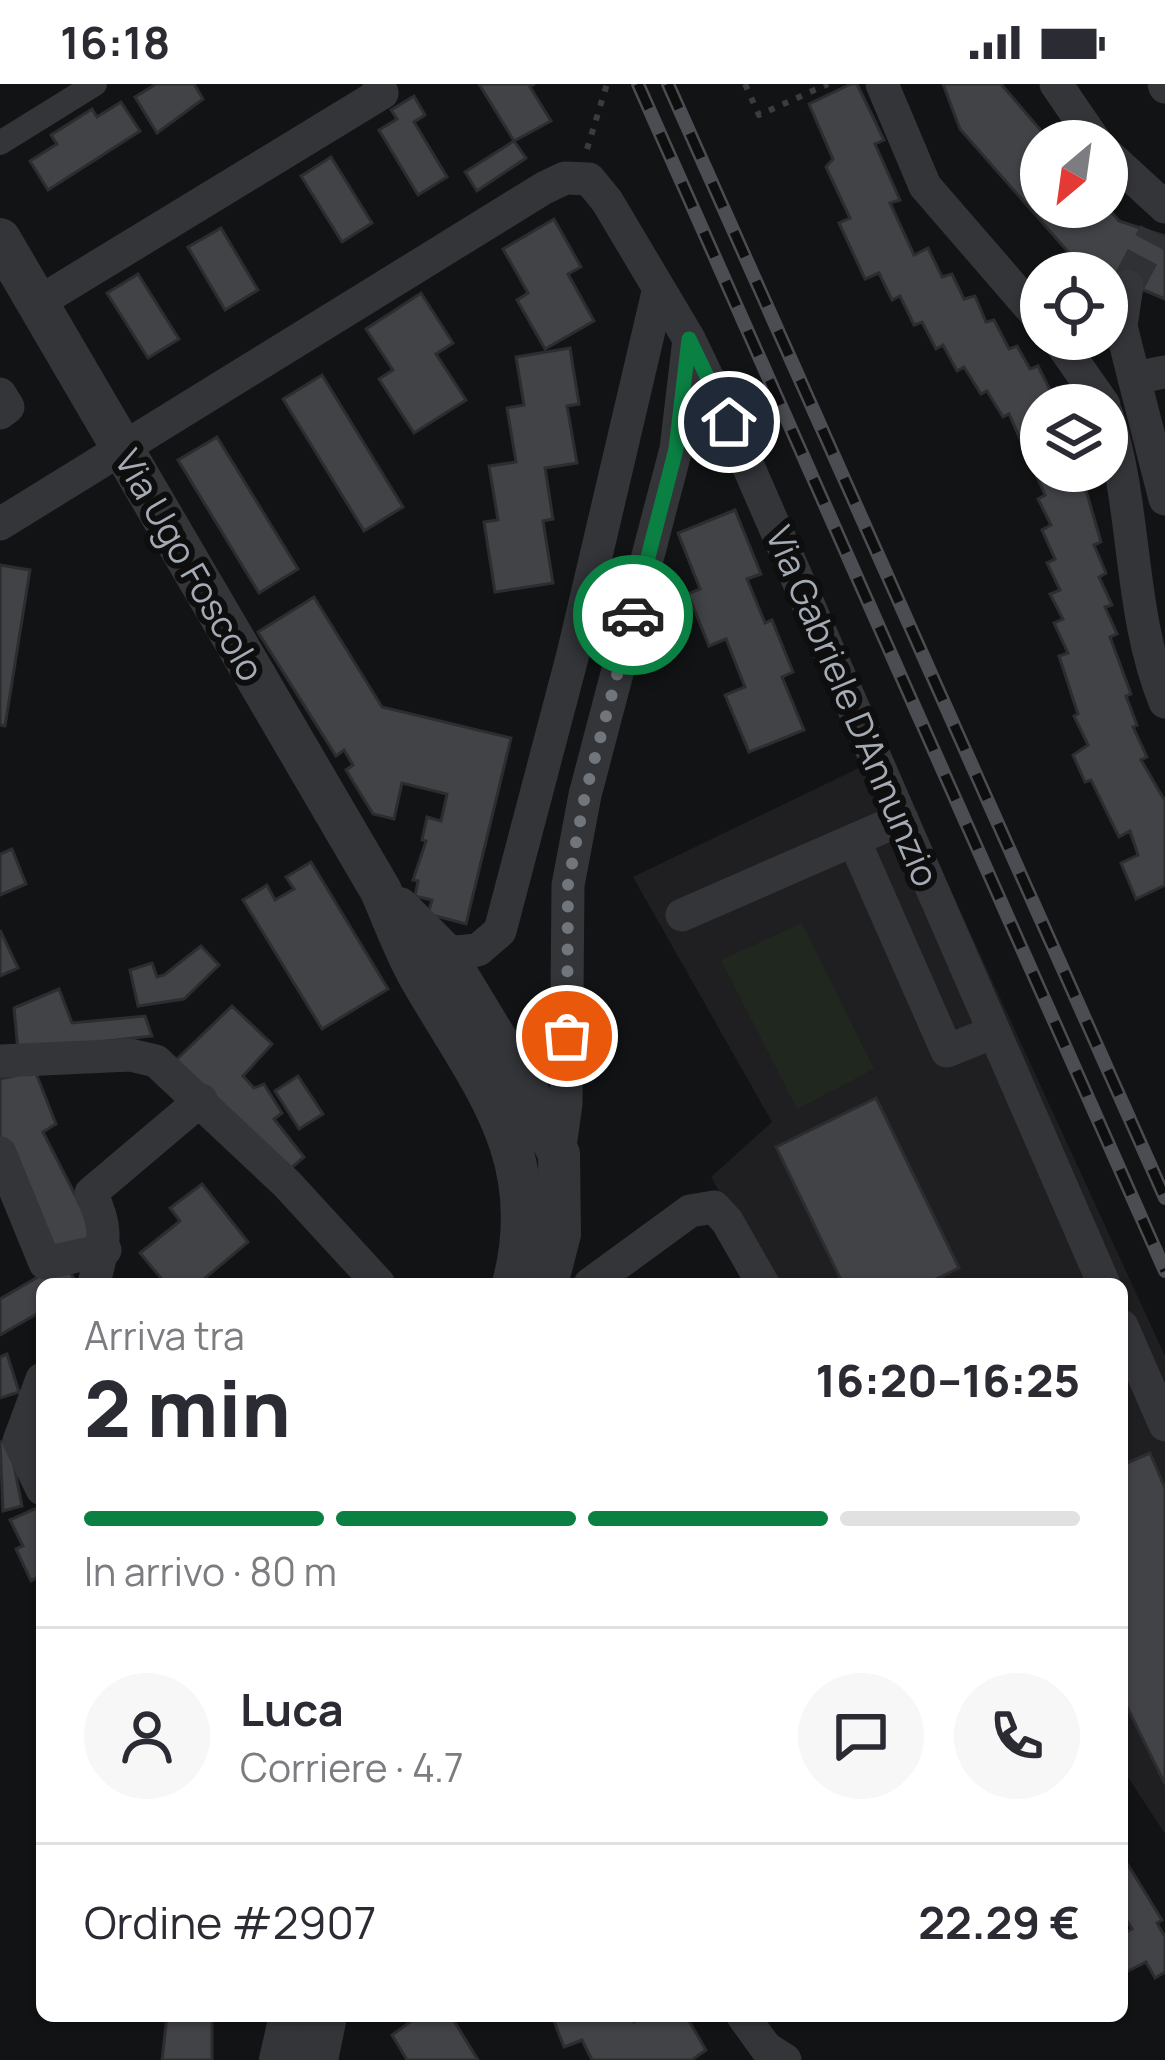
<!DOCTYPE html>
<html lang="it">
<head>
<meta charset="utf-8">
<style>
  :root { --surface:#fff; --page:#f7f7f7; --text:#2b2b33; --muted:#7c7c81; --line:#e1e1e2; --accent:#0b8043 }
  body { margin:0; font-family:Manrope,sans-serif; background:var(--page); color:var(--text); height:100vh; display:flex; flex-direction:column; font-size:45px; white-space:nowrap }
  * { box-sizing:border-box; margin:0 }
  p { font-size:39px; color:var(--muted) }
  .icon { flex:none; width:66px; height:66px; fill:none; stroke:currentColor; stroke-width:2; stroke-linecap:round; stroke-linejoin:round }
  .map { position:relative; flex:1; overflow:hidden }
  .details { position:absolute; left:36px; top:1194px; width:1092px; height:744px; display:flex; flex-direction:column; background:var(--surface); border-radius:18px; box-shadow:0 3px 9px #0004 }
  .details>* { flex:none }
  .needle { width:78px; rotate:209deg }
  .controls { position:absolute; left:1020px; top:36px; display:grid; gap:24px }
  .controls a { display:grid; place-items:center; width:108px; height:108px; border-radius:50%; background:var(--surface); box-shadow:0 3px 9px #0004; font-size:60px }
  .pin { position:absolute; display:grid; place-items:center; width:102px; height:102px; color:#fff; margin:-51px; border:6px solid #fff; border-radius:50%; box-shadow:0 3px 12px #0007 }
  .courier { position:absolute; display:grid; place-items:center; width:120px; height:120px; margin:-60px; border:9px solid #0b8043; border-radius:50%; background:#fff; color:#222; box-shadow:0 3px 15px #0007 }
  .head em { font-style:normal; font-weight:800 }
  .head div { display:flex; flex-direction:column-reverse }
  .head { display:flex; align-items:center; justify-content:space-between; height:204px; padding:0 48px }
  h1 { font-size:78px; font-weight:800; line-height:90px }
  .bar { display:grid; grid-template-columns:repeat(4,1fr); gap:18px 12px; align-content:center; height:144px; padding:0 48px }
  .bar i { height:15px; border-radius:9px; background:var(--line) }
  .bar .current { background:var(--accent) }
  .bar p { grid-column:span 4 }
  .line { display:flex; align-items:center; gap:30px; padding:0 48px; border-top:3px solid var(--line) }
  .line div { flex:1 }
  .round { display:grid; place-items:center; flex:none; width:126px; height:126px; border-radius:63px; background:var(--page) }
  .status { display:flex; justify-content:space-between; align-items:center; height:84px; padding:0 60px; background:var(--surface); direction:ltr }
  .status svg { height:33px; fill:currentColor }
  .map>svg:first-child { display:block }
  .built { fill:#1f1f21 }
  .green { fill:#1f271f }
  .building { fill:#414347; stroke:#2d2d30; stroke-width:3 }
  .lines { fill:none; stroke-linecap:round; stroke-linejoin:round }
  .minor-tunnel { stroke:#2f3134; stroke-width:33; stroke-dasharray:33 16; stroke-linecap:butt }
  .path { stroke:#3a3c40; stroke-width:6; stroke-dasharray:6 9; stroke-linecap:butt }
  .pedestrian { stroke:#343539; stroke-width:24 }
  .minor { stroke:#343539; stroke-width:33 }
  .tertiary { stroke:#343539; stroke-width:42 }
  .rail-casing { stroke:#4b4d52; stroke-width:14 }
  .rail { stroke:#0e0e0f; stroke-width:9; stroke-dasharray:27; stroke-linecap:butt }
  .done { stroke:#71767c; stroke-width:12; stroke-dasharray:0 21.6 }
  .route { stroke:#0b8043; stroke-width:15 }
  .labels { text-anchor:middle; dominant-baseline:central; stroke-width:12; stroke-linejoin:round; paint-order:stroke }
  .street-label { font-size:36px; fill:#a4abb4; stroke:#0e0e0f }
</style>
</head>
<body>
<div class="status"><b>16:18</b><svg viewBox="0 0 49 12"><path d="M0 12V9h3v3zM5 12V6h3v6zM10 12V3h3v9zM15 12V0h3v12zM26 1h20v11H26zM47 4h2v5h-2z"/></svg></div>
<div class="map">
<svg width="1165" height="1976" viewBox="0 0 1165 1976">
  <rect width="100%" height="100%" fill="#121314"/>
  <!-- built -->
  <path class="built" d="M888,670L1165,1272V1750L1122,1684V1200H773L711,1093L772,1038L633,793Z"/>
  <!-- green -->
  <path class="green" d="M802,839L874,985L797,1025L721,876Z"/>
  <!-- building -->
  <g class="building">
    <path d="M156,0H194L203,15L157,49L135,13Z"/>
    <path d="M479,0H534L530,3L551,37L514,57Z"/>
    <path d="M851,0H857L884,56L875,60L900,116L890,119L914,171L928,164L942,193L952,190L964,215L975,212L986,238L994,236L1009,265L1017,262L1030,285L1038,282L1051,308L1057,306L1065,321H1041V387H1089L1091,394L1083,396L1101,458L1094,461L1106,489L1099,493L1112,521L1105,523L1117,550L1110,553L1131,610L1126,612L1137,641L1133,643L1147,673L1141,676L1165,717V801L1136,815L1121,779L1138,771L1130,747L1119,753L1091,696L1085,698L1073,671L1088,661L1074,632L1078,630L1059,572L1068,569L1054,539L1063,535L1050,510L1060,506L1047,479L1055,475L1042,446L1051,441L1038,415L1045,411L1009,330L1003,333L987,307L981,310L964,283L957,287L943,261L936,265L922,238L914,241L900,212L892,216L879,189L865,195L839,139L850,134L826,83L833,75L809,20Z"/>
    <path d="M943,0H1001L1050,57H1041V123H1107L1119,137L1165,152V215L1077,178L960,45Z"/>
    <path d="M414,12L425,31L414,38L447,93L418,111L379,46L397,35L391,26Z"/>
    <path d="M121,18L140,47L48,106L30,77L57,60L51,51L92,25L97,33Z"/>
    <path d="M514,57L526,74L477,107L465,88Z"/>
    <path d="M331,73L372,139L342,158L301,92Z"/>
    <path d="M554,135L581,183L568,190L594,237L545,265L517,216L528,209L503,165Z"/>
    <path d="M221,144L258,206L225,226L188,163Z"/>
    <path d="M138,190L179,255L148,274L107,209Z"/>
    <path d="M421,209L453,259L436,270L466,316L414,349L379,295L393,286L366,245Z"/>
    <path d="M570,264L579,320L567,322L577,379L545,384L553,435L543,437L553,499L495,508L484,438L498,436L489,382L516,378L507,324L524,321L516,273Z"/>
    <path d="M322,291L403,423L364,447L283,315Z"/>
    <path d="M217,353L298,485L259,509L178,376Z"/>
    <path d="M735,426L761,490L747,495L765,539L772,536L793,588L782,593L804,646L749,668L725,611L745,603L726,555L709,562L688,510L700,505L678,449Z"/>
    <path d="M0,481L30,486L5,642L0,641Z"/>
    <path d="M314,513L382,623L511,654L466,840L428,830L432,816L415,812L418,797L413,796L426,757L422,756L427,733L441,737L447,710L402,699L394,735L373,730L346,686L353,681L344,666L336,672L258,548Z"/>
    <path d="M12,765L26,800L0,811V770Z"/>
    <path d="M311,778L388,905L322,945L243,816L267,801L275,816L294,805L286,793Z"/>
    <path d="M0,846L18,884L0,892Z"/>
    <path d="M201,862L219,881L184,915L138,922L130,886L152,879L157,893L164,891Z"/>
    <path d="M59,905L72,939L145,932L152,952L18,967L14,924Z"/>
    <path d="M232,922L272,960L243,992L254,1004L264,1000L282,1029L274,1035L304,1073L289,1086L173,979Z"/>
    <path d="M35,987L56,1040L43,1048L96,1152L57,1174L0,1054V995Z"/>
    <path d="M298,992L323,1030L299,1045L275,1007Z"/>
    <path d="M876,1014L959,1184L926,1200H843L776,1063Z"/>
    <path d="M202,1100L248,1158L198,1200H166L140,1169L180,1137L170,1124Z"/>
    <path d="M64,1178L77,1200H42V1227L0,1251V1215Z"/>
    <path d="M7,1270L19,1308L0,1314V1273Z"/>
    <path d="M9,1356L22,1422L3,1427L0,1358Z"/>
    <path d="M1150,1369L1165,1404V1700L1122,1613V1381Z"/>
    <path d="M37,1424L42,1433V1491L31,1497L16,1465L23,1462L10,1436Z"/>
    <path d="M1128,1781L1162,1836L1157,1839L1165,1853V1888L1155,1894L1146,1878L1122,1890V1851L1132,1845L1122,1828V1784Z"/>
    <path d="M167,1932H223L212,1933V1976H162Z"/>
    <path d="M418,1932H451L478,1976H407L392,1951Z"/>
    <path d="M552,1932H632L634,1938L646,1932H686L706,1966L692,1976H592L582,1956L564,1963Z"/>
  </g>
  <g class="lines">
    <!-- minor-tunnel -->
    <path class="minor-tunnel" d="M1127,202L1155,149"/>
    <!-- path -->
    <g class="path">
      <path d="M745,0L759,31L828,0"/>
      <path d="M587,65L607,0"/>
    </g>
    <!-- pedestrian -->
    <path class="pedestrian" d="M0,59L95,0"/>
    <!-- minor -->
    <g class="minor">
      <path d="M882,0L925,102L1041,236"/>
      <path d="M1056,0L1095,57"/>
      <path d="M1164,0L1165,3"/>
      <path d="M1107,70L1165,123"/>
      <path d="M1127,202L1121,242L1134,294"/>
      <path d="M39,218L382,9L379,0"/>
      <path d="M1058,255L1104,321"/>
      <path d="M1165,288L1134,294L1165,415"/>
      <path d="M0,310L8,323L0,329"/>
      <path d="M1107,331C1137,424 1128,527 1165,618"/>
      <path d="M0,440L544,104L565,94L589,95L607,117L689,255L729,338L1104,1200"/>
      <path d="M854,756L947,967L994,948"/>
      <path d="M682,831L902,735"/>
      <path d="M444,869L478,866L500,847L573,570L658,208"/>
      <path d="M0,977L130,971L156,977L287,1100L379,1200"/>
      <path d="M0,1069L45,1179L105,1166"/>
      <path d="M559,1070L566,1020L568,801L585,711L676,365L689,255"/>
      <path d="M94,1200C103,1160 110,1148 91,1109L201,1016"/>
      <path d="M590,1200L690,1127L714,1123L727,1137L763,1200"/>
      <path d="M1122,1242L1165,1341"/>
      <path d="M42,1295L19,1357L42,1405"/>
      <path d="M743,1932L766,1964L785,1976"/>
    </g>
    <!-- tertiary -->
    <g class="tertiary">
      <path d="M0,155L381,807C393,835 404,865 419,892C479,997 547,1070 513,1200"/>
      <path d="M399,824L444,869L527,1006L559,1070L560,1150L547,1200"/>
      <path d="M280,1976L290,1932"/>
      <path d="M317,1976L326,1932"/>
    </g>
    <defs>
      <g id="rail">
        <path d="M638,0L1165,1187"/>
        <path d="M668,0L1165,1114"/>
      </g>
    </defs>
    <!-- rail casing -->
    <use href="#rail" class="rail-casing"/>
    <!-- rail -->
    <use href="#rail" class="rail"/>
  </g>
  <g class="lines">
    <!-- done -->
    <path class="done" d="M567,952L568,801L585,711L633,531"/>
    <!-- route -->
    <path class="route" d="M633,531L676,365L689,255L729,338"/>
  </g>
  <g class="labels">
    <!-- street labels -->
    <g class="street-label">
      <text transform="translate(190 481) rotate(60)">Via Ugo Foscolo</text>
      <text transform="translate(853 622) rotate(67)">Via Gabriele D'Annunzio</text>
    </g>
  </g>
</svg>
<div class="controls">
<a><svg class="needle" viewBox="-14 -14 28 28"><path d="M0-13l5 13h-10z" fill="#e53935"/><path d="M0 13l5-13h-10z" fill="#7c7c81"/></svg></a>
<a><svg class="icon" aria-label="locate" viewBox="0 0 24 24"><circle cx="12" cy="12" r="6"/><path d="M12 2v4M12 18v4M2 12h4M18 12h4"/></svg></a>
<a><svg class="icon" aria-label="layers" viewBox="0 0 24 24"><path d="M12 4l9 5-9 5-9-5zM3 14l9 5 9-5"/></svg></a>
</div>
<div class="pin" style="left:567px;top:952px;background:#ea580c"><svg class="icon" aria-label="bag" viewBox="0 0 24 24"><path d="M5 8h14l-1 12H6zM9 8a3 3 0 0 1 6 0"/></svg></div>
<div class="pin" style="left:729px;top:338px;background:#1f2937"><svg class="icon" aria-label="home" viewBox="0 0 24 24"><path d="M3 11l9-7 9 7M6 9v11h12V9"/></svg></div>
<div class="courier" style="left:633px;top:531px"><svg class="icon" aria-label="car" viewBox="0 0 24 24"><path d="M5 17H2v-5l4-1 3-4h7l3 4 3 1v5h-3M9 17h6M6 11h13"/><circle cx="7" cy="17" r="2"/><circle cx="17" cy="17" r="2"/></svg></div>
<section class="details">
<div class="head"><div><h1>2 min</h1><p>Arriva tra</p></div><em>16:20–16:25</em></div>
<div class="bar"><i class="current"></i><i class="current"></i><i class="current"></i><i></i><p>In arrivo · 80 m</p></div>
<div class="line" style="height:216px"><a class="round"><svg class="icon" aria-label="person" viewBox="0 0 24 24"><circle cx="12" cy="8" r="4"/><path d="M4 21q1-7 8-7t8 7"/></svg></a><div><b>Luca</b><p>Corriere · 4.7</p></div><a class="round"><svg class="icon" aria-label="chat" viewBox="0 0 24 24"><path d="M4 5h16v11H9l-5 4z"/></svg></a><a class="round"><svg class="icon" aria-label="phone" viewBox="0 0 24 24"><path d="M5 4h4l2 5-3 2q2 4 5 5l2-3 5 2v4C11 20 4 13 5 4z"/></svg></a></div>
<div class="line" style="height:156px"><div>Ordine #2907</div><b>22.29 €</b></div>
</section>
</div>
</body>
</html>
